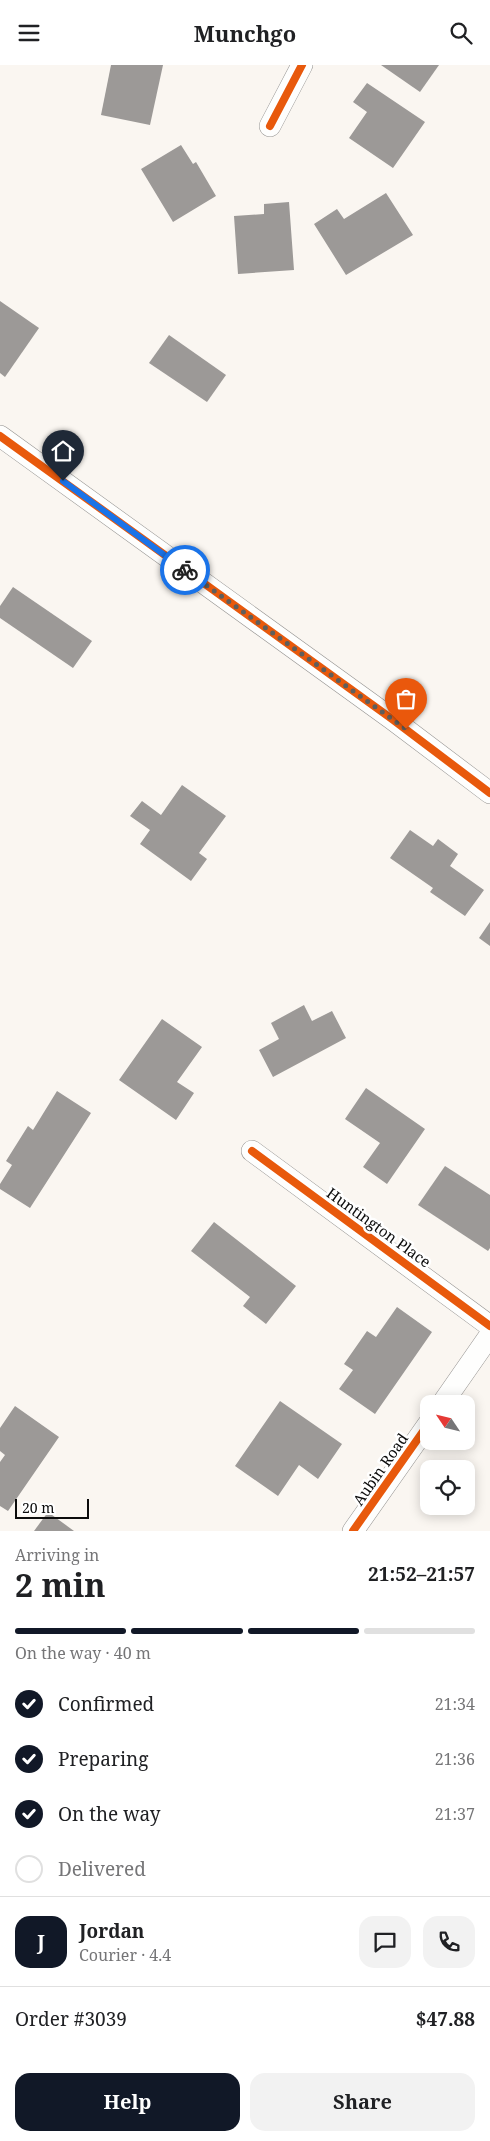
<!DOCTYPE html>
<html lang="en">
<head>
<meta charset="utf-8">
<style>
  :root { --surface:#fff; --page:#f2f2f2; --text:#202124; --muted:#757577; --line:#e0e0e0; --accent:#111827 }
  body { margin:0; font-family:"Noto Serif",serif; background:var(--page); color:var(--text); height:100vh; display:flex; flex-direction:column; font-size:19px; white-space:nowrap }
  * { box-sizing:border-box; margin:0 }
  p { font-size:16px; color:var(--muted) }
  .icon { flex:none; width:28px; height:28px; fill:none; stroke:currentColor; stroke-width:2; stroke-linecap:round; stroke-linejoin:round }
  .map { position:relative; height:1466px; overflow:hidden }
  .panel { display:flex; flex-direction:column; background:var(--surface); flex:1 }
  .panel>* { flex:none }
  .needle { width:32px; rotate:305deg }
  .controls { position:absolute; left:420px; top:1330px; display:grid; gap:10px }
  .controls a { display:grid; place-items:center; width:55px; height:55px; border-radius:10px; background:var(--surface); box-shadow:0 2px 12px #0003; font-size:25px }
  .scale { position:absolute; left:15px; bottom:12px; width:74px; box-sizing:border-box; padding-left:5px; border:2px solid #0c0c0c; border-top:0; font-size:14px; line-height:18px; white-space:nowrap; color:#0c0c0c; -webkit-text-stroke:4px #fff; paint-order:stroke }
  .pin { position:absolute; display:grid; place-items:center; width:42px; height:42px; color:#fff; margin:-51px -21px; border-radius:50% 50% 50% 0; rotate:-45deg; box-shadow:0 0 5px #0007 }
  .pin .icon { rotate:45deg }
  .courier { position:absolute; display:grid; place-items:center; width:50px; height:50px; margin:-25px; border:4px solid #1a73e8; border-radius:50%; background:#fff; color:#222; box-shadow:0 1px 6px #0007 }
  .headline em { font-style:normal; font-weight:700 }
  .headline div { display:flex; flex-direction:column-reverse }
  .headline { display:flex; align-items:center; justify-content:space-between; height:85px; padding:0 15px }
  h1 { font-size:32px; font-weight:700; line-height:38px }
  .bar { display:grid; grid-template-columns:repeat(4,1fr); gap:8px 5px; align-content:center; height:60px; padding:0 15px }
  .bar i { height:6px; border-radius:4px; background:var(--line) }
  .bar .on { background:var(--accent) }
  .bar p { grid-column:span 4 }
  .line { display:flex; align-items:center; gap:12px; padding:0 15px; border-top:1px solid var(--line) }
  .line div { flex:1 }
  .round { display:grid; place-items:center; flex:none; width:52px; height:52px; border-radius:15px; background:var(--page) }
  ol { padding:0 15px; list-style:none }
  li { display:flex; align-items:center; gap:15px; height:55px }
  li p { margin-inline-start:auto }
  li .icon { padding:5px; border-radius:50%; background:var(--accent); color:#fff; stroke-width:4 }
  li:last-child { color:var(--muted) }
  li i { width:28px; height:28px; border:2px solid var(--line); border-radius:50% }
  .cta { display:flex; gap:10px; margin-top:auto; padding:10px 15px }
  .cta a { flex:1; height:58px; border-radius:15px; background:var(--accent); color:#fff; font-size:20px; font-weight:700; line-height:58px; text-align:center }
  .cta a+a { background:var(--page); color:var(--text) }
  header { display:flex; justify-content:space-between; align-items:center; height:65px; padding:0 15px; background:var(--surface); font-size:22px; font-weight:700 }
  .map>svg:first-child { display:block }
  .building { fill:#9c9997 }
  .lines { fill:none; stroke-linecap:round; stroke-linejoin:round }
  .street-casing { stroke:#93918f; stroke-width:22 }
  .street { stroke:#fefefd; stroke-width:21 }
  .cycleway-casing { stroke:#fff; stroke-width:11 }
  .cycleway { stroke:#e8590c; stroke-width:8 }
  .done { stroke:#5f5e5c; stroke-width:5; stroke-dasharray:0 9 }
  .route { stroke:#1a73e8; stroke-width:6 }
  .labels { text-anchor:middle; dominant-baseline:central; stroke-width:5; stroke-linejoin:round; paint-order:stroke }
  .street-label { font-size:15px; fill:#0c0c0c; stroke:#fff }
</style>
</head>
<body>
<header><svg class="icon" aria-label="menu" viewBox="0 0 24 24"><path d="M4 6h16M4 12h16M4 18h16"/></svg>Munchgo<svg class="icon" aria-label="search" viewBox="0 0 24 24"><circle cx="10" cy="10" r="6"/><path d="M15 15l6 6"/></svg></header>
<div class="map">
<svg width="490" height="1466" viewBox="0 0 490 1466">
  <rect width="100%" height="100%" fill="#faf6f1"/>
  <!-- building -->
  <g class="building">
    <path d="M111,0H163L150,60L101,50Z"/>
    <path d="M381,0H439L420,27Z"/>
    <path d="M367,18L425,57L393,103L349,73L367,47L353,37Z"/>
    <path d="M181,80L193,99L196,97L216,131L173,157L141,104Z"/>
    <path d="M386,128L413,170L346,210L314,159L337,144L344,154Z"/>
    <path d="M289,137L294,205L238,209L234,151L264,149V139Z"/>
    <path d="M0,236L39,263L5,312L0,308Z"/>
    <path d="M169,270L226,310L207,337L149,298Z"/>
    <path d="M13,522L92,576L73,603L0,553V541Z"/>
    <path d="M182,720L226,751L199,788L207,794L191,816L140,779L150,765L130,751L142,736L161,750Z"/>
    <path d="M410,765L433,781L438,774L458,789L450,801L484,825L465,851L430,827L433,823L390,793Z"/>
    <path d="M490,857V881L479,873Z"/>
    <path d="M304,940L312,956L332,946L346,973L273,1012L259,985L279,974L271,958Z"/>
    <path d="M162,954L202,982L177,1017L194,1028L176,1055L119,1015Z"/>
    <path d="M366,1023L425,1064L387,1119L363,1102L380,1078L345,1054Z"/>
    <path d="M57,1026L91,1048L30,1143L0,1124V1119L12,1100L6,1096L28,1061L33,1065Z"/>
    <path d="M445,1101L490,1130V1183L488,1186L418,1140Z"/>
    <path d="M214,1157L296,1221L266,1259L243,1241L250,1232L191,1186Z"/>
    <path d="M397,1242L432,1267L375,1349L339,1324L353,1305L344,1299L367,1266L376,1272Z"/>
    <path d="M280,1336L342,1379L318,1414L299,1400L278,1431L235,1401Z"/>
    <path d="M15,1341L59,1372L8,1446L0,1441V1397L5,1390L0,1386V1363Z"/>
    <path d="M48,1447L74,1466H34Z"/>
  </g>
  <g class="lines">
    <defs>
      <g id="street">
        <path d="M270,61L302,0"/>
        <path d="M0,371L392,654L490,728"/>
        <path d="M252,1086L490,1261"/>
        <path d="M442,1339L490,1270"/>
        <path d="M353,1466L429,1358"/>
      </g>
    </defs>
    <!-- street casing -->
    <use href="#street" class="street-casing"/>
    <!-- street -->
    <use href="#street" class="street"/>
    <defs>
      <g id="cycleway">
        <path d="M270,61L302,0"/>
        <path d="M0,371L392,654L490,728"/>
        <path d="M252,1086L490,1261"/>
        <path d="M353,1466L429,1358"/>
      </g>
    </defs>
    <!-- cycleway casing -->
    <use href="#cycleway" class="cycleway-casing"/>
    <!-- cycleway -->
    <use href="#cycleway" class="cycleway"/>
  </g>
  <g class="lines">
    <!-- done -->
    <path class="done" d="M185,505L406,664"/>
    <!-- route -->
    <path class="route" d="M63,416L185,505"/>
  </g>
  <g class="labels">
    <!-- street labels -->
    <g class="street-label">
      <text transform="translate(379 1162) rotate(36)">Huntington Place</text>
      <text transform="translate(380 1404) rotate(-55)">Aubin Road</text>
    </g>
  </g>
</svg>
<div class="controls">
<a><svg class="needle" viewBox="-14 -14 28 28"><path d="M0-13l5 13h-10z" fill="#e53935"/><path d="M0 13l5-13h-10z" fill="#757577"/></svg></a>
<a><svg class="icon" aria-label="locate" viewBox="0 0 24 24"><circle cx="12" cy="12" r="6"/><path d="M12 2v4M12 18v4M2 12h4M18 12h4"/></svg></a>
</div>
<div class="scale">20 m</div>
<div class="pin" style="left:406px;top:664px;background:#ea580c"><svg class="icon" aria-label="bag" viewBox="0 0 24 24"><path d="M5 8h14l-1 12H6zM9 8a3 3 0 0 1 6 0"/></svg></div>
<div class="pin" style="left:63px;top:416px;background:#1f2937"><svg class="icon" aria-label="home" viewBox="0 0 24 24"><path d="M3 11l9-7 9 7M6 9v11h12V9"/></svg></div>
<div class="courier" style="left:185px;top:505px"><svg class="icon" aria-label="bike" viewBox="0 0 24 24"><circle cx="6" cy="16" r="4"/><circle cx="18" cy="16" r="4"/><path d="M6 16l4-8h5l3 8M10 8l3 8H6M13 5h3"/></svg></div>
</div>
<section class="panel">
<div class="headline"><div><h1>2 min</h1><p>Arriving in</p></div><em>21:52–21:57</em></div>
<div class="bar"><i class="on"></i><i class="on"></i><i class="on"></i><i></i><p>On the way · 40 m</p></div>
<ol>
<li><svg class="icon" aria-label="check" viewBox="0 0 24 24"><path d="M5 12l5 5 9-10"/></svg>Confirmed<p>21:34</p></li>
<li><svg class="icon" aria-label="check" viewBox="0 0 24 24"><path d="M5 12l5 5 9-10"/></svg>Preparing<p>21:36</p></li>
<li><svg class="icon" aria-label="check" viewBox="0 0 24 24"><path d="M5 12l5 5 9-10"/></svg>On the way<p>21:37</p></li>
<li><i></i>Delivered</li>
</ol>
<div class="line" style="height:90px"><b class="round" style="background:var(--accent);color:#fff">J</b><div><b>Jordan</b><p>Courier · 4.4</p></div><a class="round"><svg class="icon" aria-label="chat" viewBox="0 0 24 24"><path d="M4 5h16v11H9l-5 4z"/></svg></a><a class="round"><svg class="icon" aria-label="phone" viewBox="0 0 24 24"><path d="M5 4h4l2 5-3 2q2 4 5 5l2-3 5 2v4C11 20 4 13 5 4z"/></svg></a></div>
<div class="line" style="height:65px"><div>Order #3039</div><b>$47.88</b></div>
<div class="cta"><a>Help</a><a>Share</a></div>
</section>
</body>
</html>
